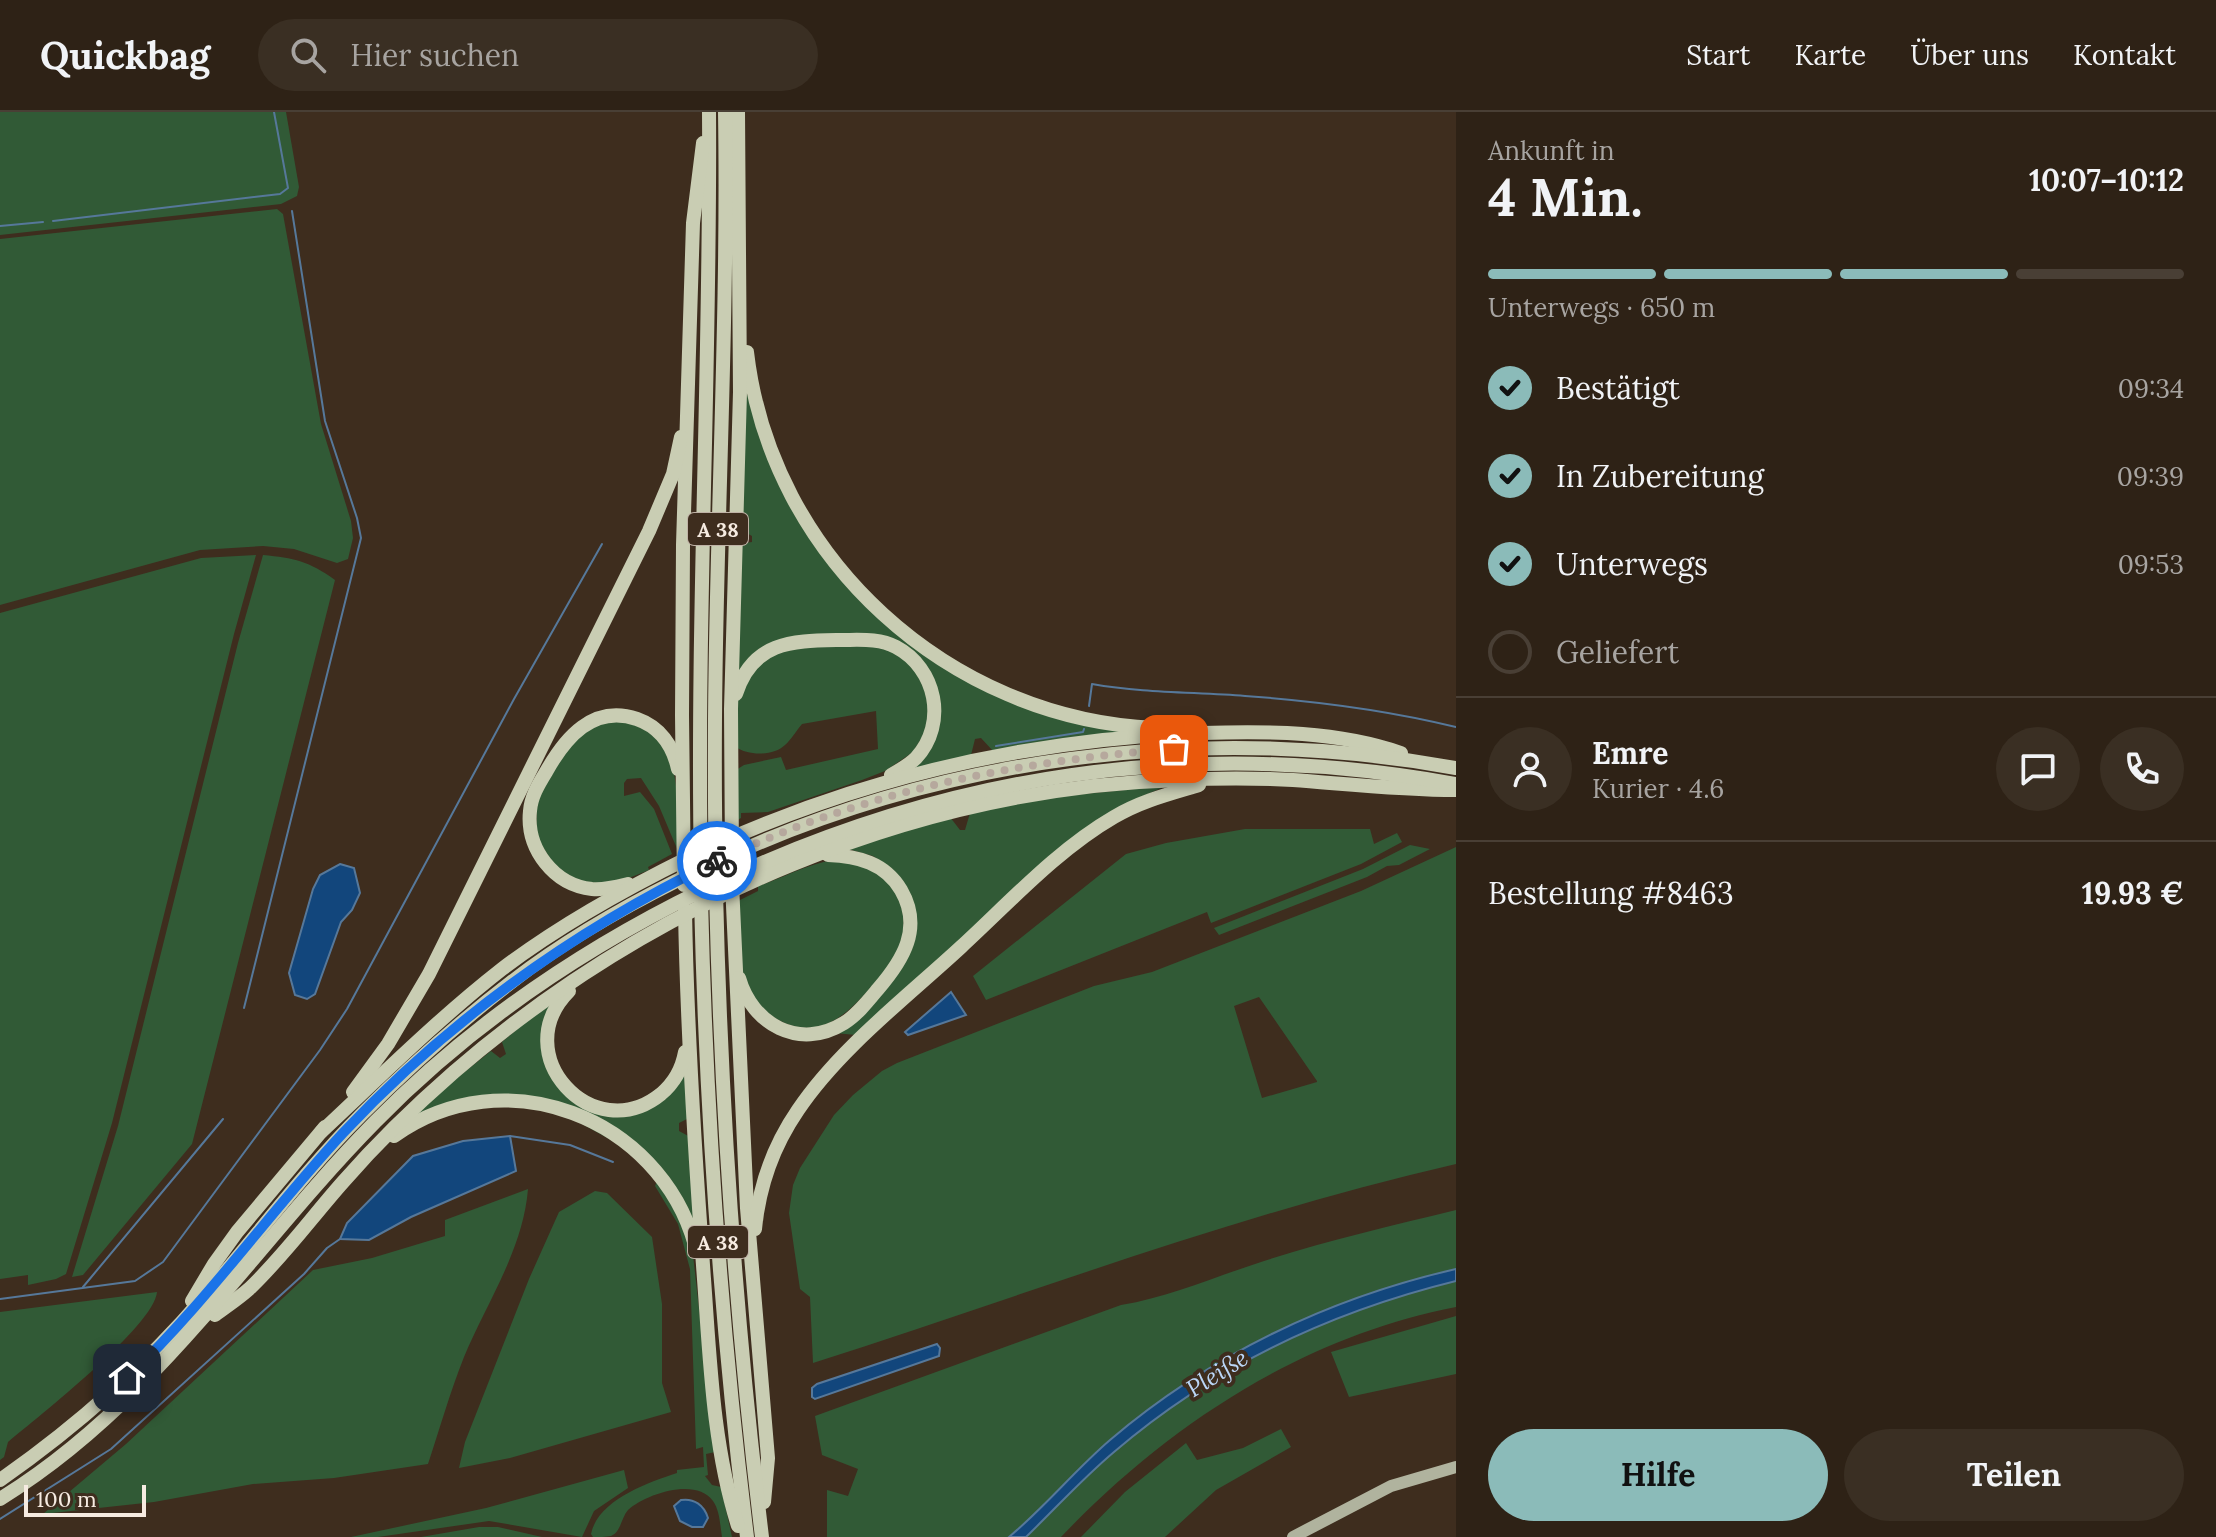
<!DOCTYPE html>
<html lang="de">
<head>
<meta charset="utf-8">
<style>
  :root { --surface:#2e2216; --page:#3a2f23; --text:#f1f3f6; --muted:#a7a4a1; --line:#493f35; --accent:#8bbbb9 }
  body { margin:0; font-family:Lora,serif; background:var(--page); color:var(--text); height:100vh; display:flex; flex-direction:column; font-size:30px; white-space:nowrap }
  * { box-sizing:border-box; margin:0 }
  p { font-size:26px; color:var(--muted) }
  .icon { flex:none; width:44px; height:44px; fill:none; stroke:currentColor; stroke-width:2; stroke-linecap:round; stroke-linejoin:round }
  .map { position:relative; flex:1; overflow:hidden }
  .details { display:flex; flex-direction:column; background:var(--surface); width:760px }
  .details>* { flex:none }
  .scale { position:absolute; left:24px; bottom:20px; width:122px; box-sizing:border-box; padding-left:8px; border:4px solid #f6ebe1; border-top:0; font-size:22px; line-height:28px; white-space:nowrap; color:#f6ebe1; -webkit-text-stroke:6px #3e2d1e; paint-order:stroke }
  .pin { position:absolute; display:grid; place-items:center; width:68px; height:68px; color:#fff; margin:-34px; border-radius:16px; box-shadow:0 4px 12px #0006 }
  .courier { position:absolute; display:grid; place-items:center; width:80px; height:80px; margin:-40px; border:6px solid #1a73e8; border-radius:50%; background:#fff; color:#222; box-shadow:0 2px 10px #0007 }
  .head em { font-style:normal; font-weight:700 }
  .head div { display:flex; flex-direction:column-reverse }
  .head { display:flex; align-items:center; justify-content:space-between; height:136px; padding:0 32px }
  h1 { font-size:52px; font-weight:700; line-height:60px }
  .bar { display:grid; grid-template-columns:repeat(4,1fr); gap:12px 8px; align-content:center; height:96px; padding:0 32px }
  .bar i { height:10px; border-radius:6px; background:var(--line) }
  .bar .current { background:var(--accent) }
  .bar p { grid-column:span 4 }
  .line { display:flex; align-items:center; gap:20px; padding:0 32px; border-top:2px solid var(--line) }
  .line div { flex:1 }
  .round { display:grid; place-items:center; flex:none; width:84px; height:84px; border-radius:42px; background:var(--page) }
  ol { padding:0 32px; list-style:none }
  li { display:flex; align-items:center; gap:24px; height:88px }
  li p { margin-inline-start:auto }
  li .icon { padding:8px; border-radius:50%; background:var(--accent); color:#111; stroke-width:4 }
  li:last-child { color:var(--muted) }
  li i { width:44px; height:44px; border:4px solid var(--line); border-radius:50% }
  .primary-button { display:flex; gap:16px; margin-top:auto; padding:16px 32px }
  .primary-button a { flex:1; height:92px; border-radius:48px; background:var(--accent); color:#111; font-size:32px; font-weight:700; line-height:92px; text-align:center }
  .primary-button a+a { background:var(--page); color:var(--text) }
  header { display:flex; align-items:center; gap:48px; box-sizing:border-box; height:112px; padding:0 40px; background:var(--surface); border-bottom:2px solid var(--line) }
  header strong { font-size:38px }
  nav { display:flex; gap:44px; margin-inline-start:auto; font-size:28px }
  .search { width:560px; height:72px; background:var(--page); display:flex; align-items:center; gap:20px; box-sizing:border-box; padding:0 28px; border-radius:44px; color:var(--muted); font-size:30px }
  main { display:flex; flex:1; min-height:0 }
  .map>svg:first-child { display:block }
  .green { fill:#315a36; fill-rule:evenodd }
  .water { fill:#12467c; stroke:#56789a; stroke-width:2 }
  .lines { fill:none; stroke-linecap:round; stroke-linejoin:round }
  .stream { stroke:#56789a; stroke-width:2 }
  .major { stroke:#b0b39e; stroke-width:12 }
  .highway { stroke:#c9cdb3; stroke-width:14 }
  .done { stroke:#b6a89d; stroke-width:8; stroke-dasharray:0 14.4 }
  .route { stroke:#1a73e8; stroke-width:10 }
  .labels { text-anchor:middle; dominant-baseline:central; stroke-width:8; stroke-linejoin:round; paint-order:stroke }
  .shield { fill:#3e2d1e; stroke:#bfb2a6; stroke-width:2 }
  .shield-label { font-size:20px; font-weight:bold; fill:#f6ebe1 }
  .water-label { font-size:24px; font-style:italic; fill:#bbd6f7; stroke:#3e2d1e }
</style>
</head>
<body>
<header>
<strong>Quickbag</strong>
<div class="search"><svg class="icon" aria-label="search" viewBox="0 0 24 24"><circle cx="10" cy="10" r="6"/><path d="M15 15l6 6"/></svg>Hier suchen</div>
<nav><a>Start</a><a>Karte</a><a>Über uns</a><a>Kontakt</a></nav>
</header>
<main>
<div class="map">
<svg width="1456" height="1425" viewBox="0 0 1456 1425">
  <rect width="100%" height="100%" fill="#3e2d1e"/>
  <!-- green -->
  <g class="green">
    <path d="M0,0H286L299,75L297,84L281,92L0,123Z"/>
    <path d="M277,97L283,102L321,312L351,409L353,426L348,447L337,451L294,437L263,434L200,438L0,493V127Z"/>
    <path d="M744,270C793,460 922,587 1118,618V621L993,639L981,626L975,627L971,643L909,658L937,611L908,537L808,524L736,565L738,436L745,431L752,430V424L741,418Z"/>
    <path d="M256,443L234,522L112,1011L66,1162L56,1167L28,1173V1163L0,1167V501L201,446Z"/>
    <path d="M263,443C294,446 309,449 335,468L192,1032L83,1163L72,1165L118,1014L238,531Z"/>
    <path d="M848,531L888,536L912,551L930,590L927,617L913,640L885,659L862,668L768,700L741,701V706L736,709V658L744,653L781,645L786,658L878,637L876,599L802,612C796,619 791,628 785,633C774,644 748,644 736,635V596L741,577L750,559L776,539Z"/>
    <path d="M616,608C687,620 676,682 678,739L659,694L641,666L627,667L624,671V684L640,680L654,697L672,742L648,755L649,758L614,772L582,770L556,756L536,724L537,690L562,642L586,617Z"/>
    <path d="M1166,674L1122,693L856,923L834,921L848,913L915,817L885,752L873,744L848,737L950,705L960,718H965L970,701L1032,687Z"/>
    <path d="M1245,717H1370L1374,732L1397,721L1402,730L1361,752L1211,811L1207,800L986,888L973,864L1126,742L1166,731Z"/>
    <path d="M1410,733L1430,737L1399,753L1387,754L1367,765L1219,823L1214,816L1363,757Z"/>
    <path d="M1456,735V1052C1237,1102 1026,1183 813,1251L810,1185L800,1177L789,1101L793,1073L800,1056L834,1003L853,983L882,959L897,951L1094,874L1152,860L1361,779ZM1259,885L1317,969V970L1262,986L1234,894Z"/>
    <path d="M848,747C859,753 877,758 886,766C893,773 898,784 901,793C910,828 895,848 872,874C842,909 812,932 769,902C757,893 745,877 742,862C737,839 739,812 738,789L758,779V774C789,764 815,747 848,747Z"/>
    <path d="M554,886C535,917 547,938 556,971L622,1002L685,957L689,1006L679,1011V1019L692,1026L698,1126L658,1054L535,986L411,1008L409,1004L491,939L500,946L506,942L502,930Z"/>
    <path d="M658,1067L687,1122L693,1143L715,1340L706,1342L708,1363L705,1364L712,1373L721,1375L732,1425H722C720,1413 720,1399 713,1389C696,1365 646,1382 628,1398C621,1406 621,1420 611,1424C606,1425 598,1425 593,1425L591,1422C598,1388 647,1371 677,1361V1358L704,1355L703,1335L696,1337L690,1157L678,1112L655,1074Z"/>
    <path d="M528,1077C523,1138 487,1190 464,1245C450,1280 440,1316 428,1352L334,1366L253,1372L154,1390L43,1402L126,1332L313,1158L372,1146L445,1124V1108Z"/>
    <path d="M595,1079L607,1081L652,1125L662,1192V1271L671,1300L510,1346L459,1356L465,1330L529,1167L559,1100Z"/>
    <path d="M1456,1098V1157C1327,1190 1213,1242 1110,1328C1075,1358 1045,1395 1009,1425H827V1378L848,1384L858,1357L822,1343L815,1304L1121,1193C1170,1185 1214,1165 1261,1150C1325,1129 1391,1114 1456,1098Z"/>
    <path d="M1456,1169V1195C1302,1225 1168,1313 1061,1425H1026C1055,1397 1083,1366 1114,1340C1213,1255 1330,1199 1456,1169Z"/>
    <path d="M157,1180C154,1214 38,1305 8,1330L4,1345L0,1348V1200Z"/>
    <path d="M1456,1204V1262L1349,1285L1331,1240Z"/>
    <path d="M1281,1317L1291,1335L1216,1378L1165,1425H1081L1125,1380L1186,1331L1197,1348L1243,1336Z"/>
    <path d="M624,1358L628,1376L594,1399L582,1425L489,1409L378,1425H351L486,1396Z"/>
    <path d="M479,1415H498L542,1425H421Z"/>
  </g>
  <!-- water -->
  <g class="water">
    <path d="M340,752L354,756L360,781L352,798L341,810L315,882L307,887L295,883L289,861L313,777L320,763Z"/>
    <path d="M951,880L966,903L908,923L905,920Z"/>
    <path d="M510,1024L516,1059L411,1105L369,1128L340,1127L347,1111L413,1044L463,1029Z"/>
    <path d="M1456,1157V1169C1330,1200 1213,1255 1114,1340C1083,1366 1055,1397 1026,1425H1009C1045,1395 1075,1358 1110,1328C1210,1243 1329,1186 1456,1157Z"/>
    <path d="M937,1232L940,1236L939,1244L815,1287L812,1285V1276L817,1272Z"/>
    <path d="M681,1388C694,1386 704,1393 708,1406L703,1415H692L680,1409L674,1394Z"/>
  </g>
  <g class="lines">
    <!-- stream -->
    <g class="stream">
      <path d="M53,109L280,82L288,76L274,0"/>
      <path d="M0,114L43,110"/>
      <path d="M1089,594L1092,572C1143,581 1194,580 1245,584C1316,589 1386,598 1456,615"/>
      <path d="M996,634L1083,620L1084,617"/>
      <path d="M244,896L361,426L357,406L325,309L292,99"/>
      <path d="M510,1024L570,1033L613,1050"/>
      <path d="M83,1175L223,1007"/>
      <path d="M0,1187L135,1169L163,1150L320,938L347,897L514,587L602,432"/>
      <path d="M0,1407L111,1337L304,1162L327,1136L340,1127"/>
    </g>
    <!-- major -->
    <path class="major" d="M1293,1425L1391,1374L1456,1355"/>
    <!-- highway -->
    <g class="highway">
      <path d="M747,240C771,446 949,607 1155,616"/>
      <path d="M736,582C753,528 794,529 841,528C860,528 879,526 896,535C936,556 948,611 916,646C909,653 900,658 891,663"/>
      <path d="M724,729C876,662 1036,627 1202,621C1269,619 1337,619 1401,641"/>
      <path d="M732,747L731,597L740,280L738,0"/>
      <path d="M716,755C710,504 729,252 725,0"/>
      <path d="M701,762C696,508 711,254 709,0"/>
      <path d="M628,772C616,775 605,778 592,777C554,773 526,737 530,699C531,685 538,673 546,660C565,626 593,592 637,607C660,615 673,634 678,657"/>
      <path d="M732,772L747,1096L768,1346L764,1390"/>
      <path d="M684,773L682,603L683,433L693,111L703,31"/>
      <path d="M716,780C721,996 736,1211 762,1425"/>
      <path d="M701,787C706,1000 721,1214 747,1425"/>
      <path d="M685,798C687,921 695,1044 704,1167C710,1249 713,1335 738,1414"/>
      <path d="M739,866C752,912 799,939 844,911C857,903 868,889 878,877C903,848 923,816 901,778C885,751 858,744 828,743"/>
      <path d="M569,879C506,942 593,1037 661,982C674,971 682,957 685,940"/>
      <path d="M353,980L388,932L429,862L649,419L673,362L681,325"/>
      <path d="M321,1020C380,965 438,907 502,857C560,813 625,777 690,745"/>
      <path d="M394,1024C504,945 659,1005 695,1133"/>
      <path d="M755,1117C759,1075 774,1033 798,998C839,937 907,885 961,835C1009,791 1057,738 1114,705C1141,689 1169,682 1199,673"/>
      <path d="M192,1189L214,1152L237,1120L325,1015"/>
      <path d="M215,1203C227,1194 239,1186 249,1177C283,1145 312,1105 343,1070C377,1031 415,994 454,960C653,788 915,676 1179,668C1217,666 1255,666 1293,668C1347,672 1401,678 1456,678"/>
      <path d="M0,1368C76,1315 144,1255 204,1185C257,1124 305,1059 362,1002C414,950 471,900 530,856C584,817 642,785 701,757C935,644 1201,610 1456,656"/>
      <path d="M0,1387C156,1291 249,1138 375,1010C469,914 582,837 703,778C944,661 1192,624 1456,672"/>
    </g>
  </g>
  <g class="lines">
    <!-- done -->
    <path class="done" d="M717,749C861,680 1016,649 1174,637"/>
    <!-- route -->
    <path class="route" d="M127,1266C206,1191 269,1101 343,1021C450,907 576,817 717,749"/>
  </g>
  <g class="labels">
    <!-- shield labels -->
    <g class="shield">
      <rect x="688" y="401" width="60" height="32" rx="6"/>
      <rect x="688" y="1114" width="60" height="32" rx="6"/>
    </g>
    <g class="shield-label">
      <text x="718" y="417">A 38</text>
      <text x="718" y="1130">A 38</text>
    </g>
    <!-- water labels -->
    <g class="water-label">
      <text transform="translate(1217 1261) rotate(-32)">Pleiße</text>
    </g>
  </g>
</svg>
<div class="scale">100 m</div>
<div class="pin" style="left:1174px;top:637px;background:#ea580c"><svg class="icon" aria-label="bag" viewBox="0 0 24 24"><path d="M5 8h14l-1 12H6zM9 8a3 3 0 0 1 6 0"/></svg></div>
<div class="pin" style="left:127px;top:1266px;background:#1f2937"><svg class="icon" aria-label="home" viewBox="0 0 24 24"><path d="M3 11l9-7 9 7M6 9v11h12V9"/></svg></div>
<div class="courier" style="left:717px;top:749px"><svg class="icon" aria-label="bike" viewBox="0 0 24 24"><circle cx="6" cy="16" r="4"/><circle cx="18" cy="16" r="4"/><path d="M6 16l4-8h5l3 8M10 8l3 8H6M13 5h3"/></svg></div>
</div>
<section class="details">
<div class="head"><div><h1>4 Min.</h1><p>Ankunft in</p></div><em>10:07–10:12</em></div>
<div class="bar"><i class="current"></i><i class="current"></i><i class="current"></i><i></i><p>Unterwegs · 650 m</p></div>
<ol>
<li><svg class="icon" aria-label="check" viewBox="0 0 24 24"><path d="M5 12l5 5 9-10"/></svg>Bestätigt<p>09:34</p></li>
<li><svg class="icon" aria-label="check" viewBox="0 0 24 24"><path d="M5 12l5 5 9-10"/></svg>In Zubereitung<p>09:39</p></li>
<li><svg class="icon" aria-label="check" viewBox="0 0 24 24"><path d="M5 12l5 5 9-10"/></svg>Unterwegs<p>09:53</p></li>
<li><i></i>Geliefert</li>
</ol>
<div class="line" style="height:144px"><a class="round"><svg class="icon" aria-label="person" viewBox="0 0 24 24"><circle cx="12" cy="8" r="4"/><path d="M4 21q1-7 8-7t8 7"/></svg></a><div><b>Emre</b><p>Kurier · 4.6</p></div><a class="round"><svg class="icon" aria-label="chat" viewBox="0 0 24 24"><path d="M4 5h16v11H9l-5 4z"/></svg></a><a class="round"><svg class="icon" aria-label="phone" viewBox="0 0 24 24"><path d="M5 4h4l2 5-3 2q2 4 5 5l2-3 5 2v4C11 20 4 13 5 4z"/></svg></a></div>
<div class="line" style="height:104px"><div>Bestellung #8463</div><b>19.93 €</b></div>
<div class="primary-button"><a>Hilfe</a><a>Teilen</a></div>
</section>
</main>
</body>
</html>
